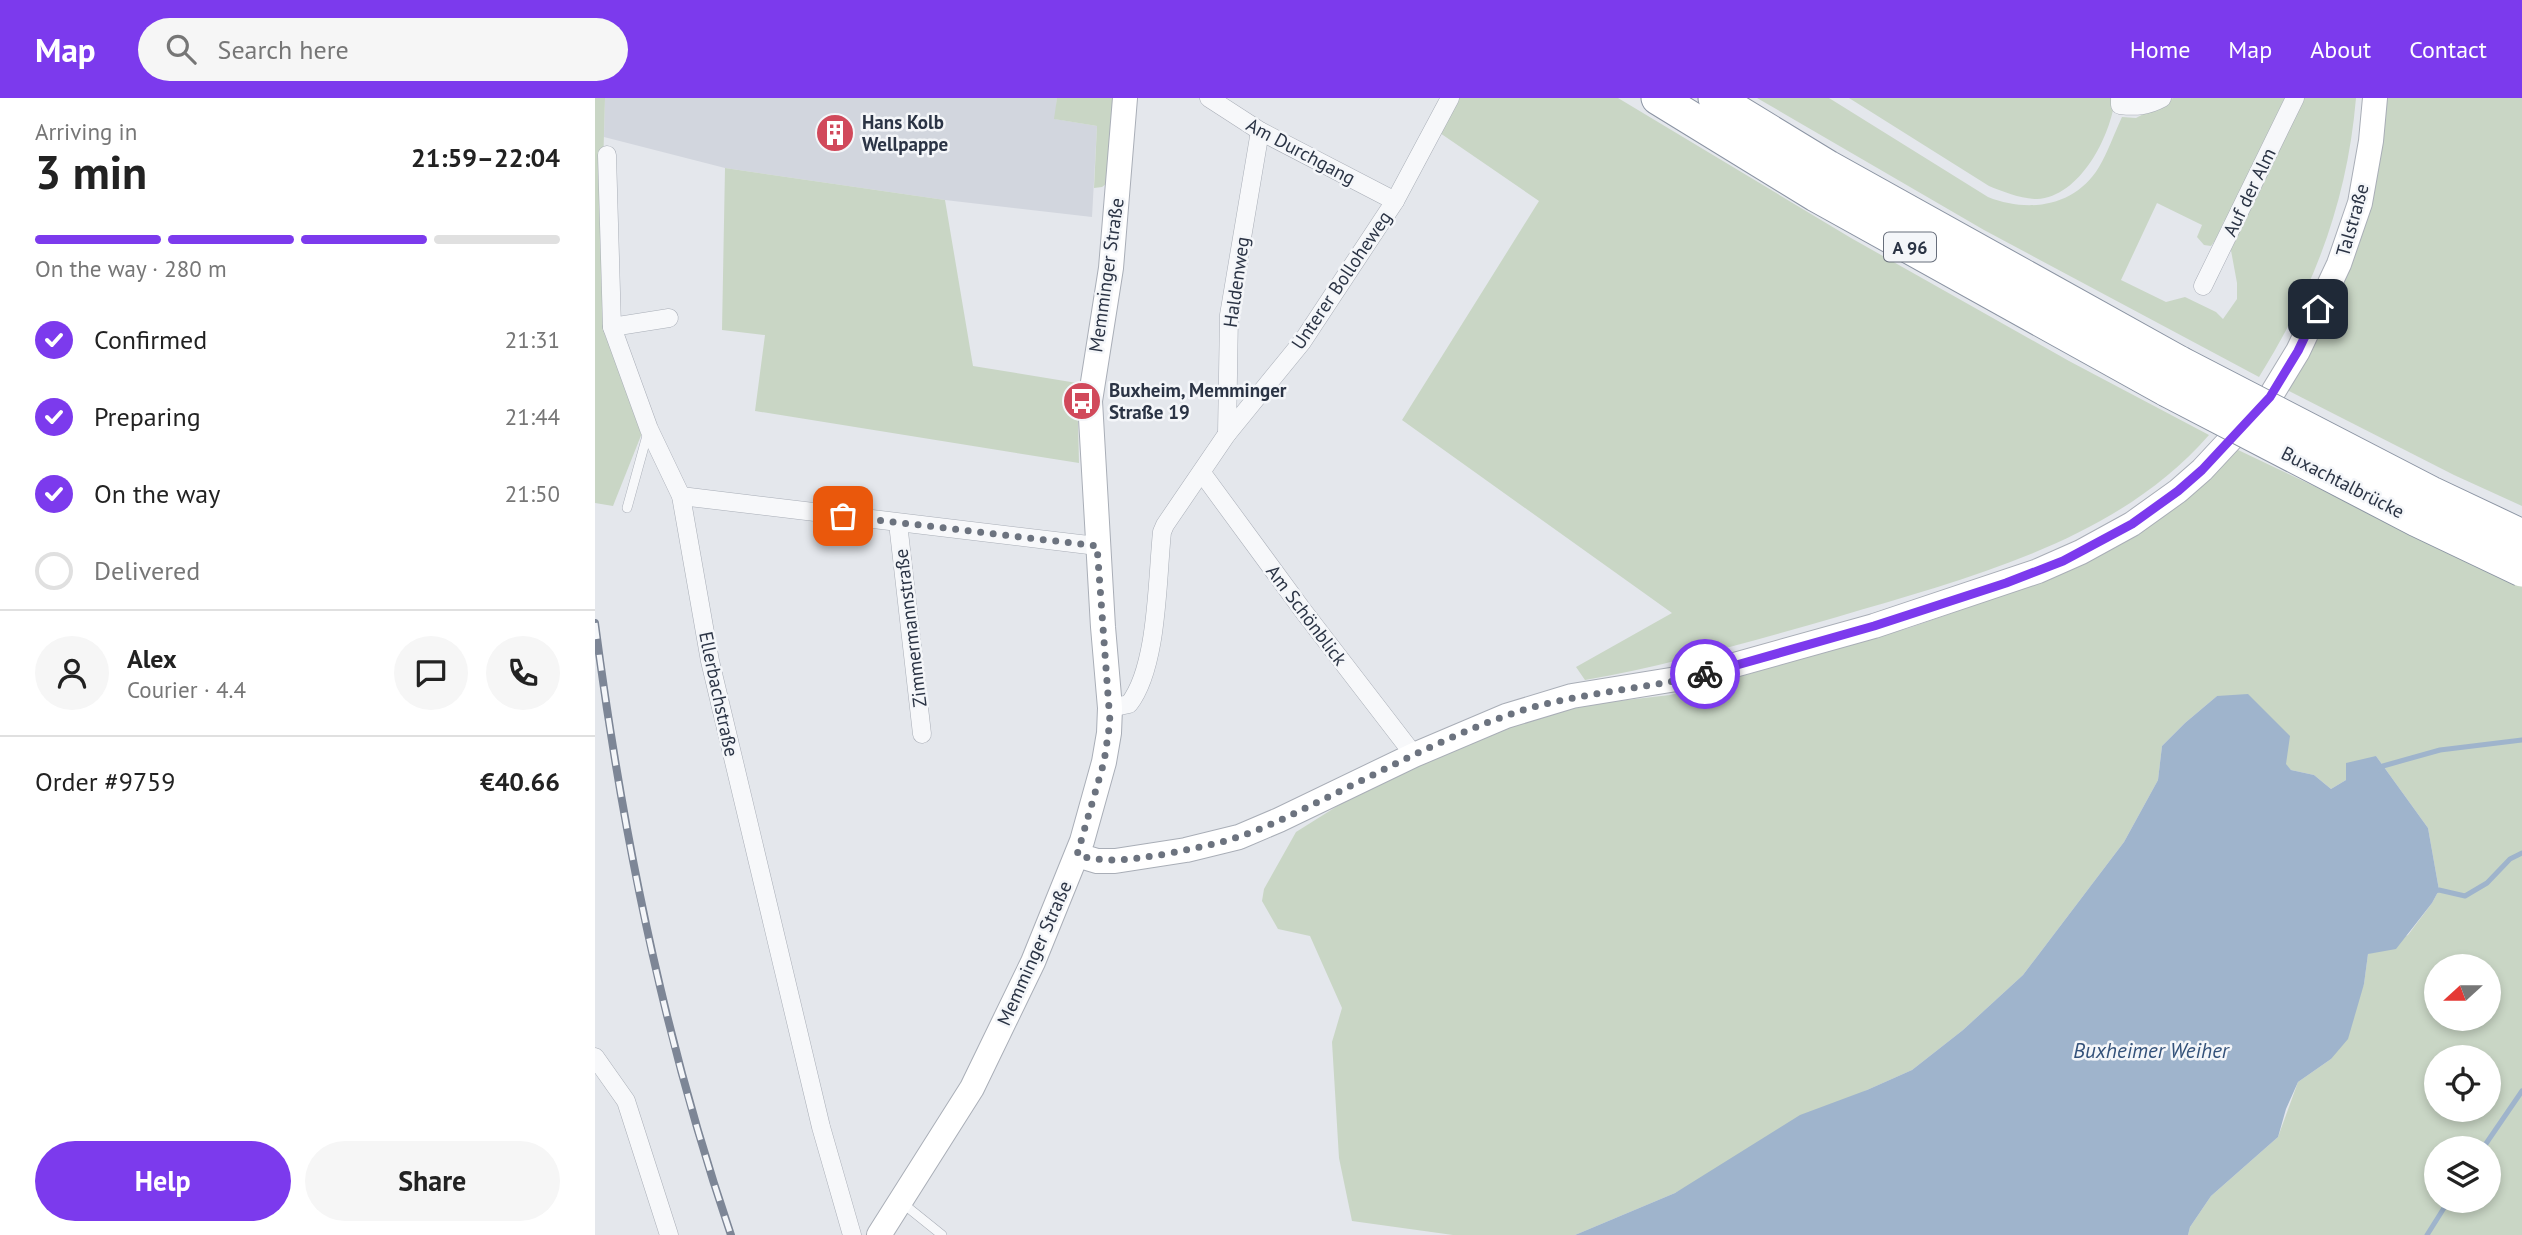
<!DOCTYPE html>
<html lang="en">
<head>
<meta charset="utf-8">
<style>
  :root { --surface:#fff; --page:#f6f6f6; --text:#222; --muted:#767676; --line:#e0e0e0; --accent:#7c3aed }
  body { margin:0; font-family:"PT Sans",sans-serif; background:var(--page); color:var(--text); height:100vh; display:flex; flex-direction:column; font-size:26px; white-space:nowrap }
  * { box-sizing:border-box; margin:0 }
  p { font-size:23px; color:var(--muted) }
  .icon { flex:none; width:38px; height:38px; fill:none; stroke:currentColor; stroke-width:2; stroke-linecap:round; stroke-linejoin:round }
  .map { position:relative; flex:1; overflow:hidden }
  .panel { display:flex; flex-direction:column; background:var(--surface); width:595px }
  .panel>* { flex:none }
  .needle { width:46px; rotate:249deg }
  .fabs { position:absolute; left:1829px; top:856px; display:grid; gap:14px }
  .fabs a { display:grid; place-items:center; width:77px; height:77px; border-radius:50%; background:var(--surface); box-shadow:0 4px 10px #0003; font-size:35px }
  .pin { position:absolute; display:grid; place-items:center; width:60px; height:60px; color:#fff; margin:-30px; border-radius:14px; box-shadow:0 4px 10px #0006 }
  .courier { position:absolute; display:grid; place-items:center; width:70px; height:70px; margin:-35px; border:5px solid #7c3aed; border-radius:50%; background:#fff; color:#222; box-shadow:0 2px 9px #0007 }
  .overview em { font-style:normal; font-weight:600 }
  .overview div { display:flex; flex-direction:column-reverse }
  .overview { display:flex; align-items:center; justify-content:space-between; height:119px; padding:0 35px }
  h1 { font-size:46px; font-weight:600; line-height:52px }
  .bar { display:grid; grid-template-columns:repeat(4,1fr); gap:10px 7px; align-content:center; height:84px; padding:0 35px }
  .bar i { height:9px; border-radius:5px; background:var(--line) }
  .bar .selected { background:var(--accent) }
  .bar p { grid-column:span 4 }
  .line { display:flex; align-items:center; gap:18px; padding:0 35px; border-top:2px solid var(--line) }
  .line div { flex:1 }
  .round { display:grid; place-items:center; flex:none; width:74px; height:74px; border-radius:37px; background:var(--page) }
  ol { padding:0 35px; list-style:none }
  li { display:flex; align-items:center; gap:21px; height:77px }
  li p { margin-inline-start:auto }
  li .icon { padding:7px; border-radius:50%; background:var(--accent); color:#fff; stroke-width:4 }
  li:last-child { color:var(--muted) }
  li i { width:38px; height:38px; border:4px solid var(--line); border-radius:50% }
  .button { display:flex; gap:14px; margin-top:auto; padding:14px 35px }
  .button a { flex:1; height:80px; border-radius:42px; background:var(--accent); color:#fff; font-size:28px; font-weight:600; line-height:80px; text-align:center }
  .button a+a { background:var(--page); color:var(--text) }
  header { display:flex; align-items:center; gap:42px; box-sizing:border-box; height:98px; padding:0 35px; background:var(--accent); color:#fff }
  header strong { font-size:33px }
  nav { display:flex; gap:38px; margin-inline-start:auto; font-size:24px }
  .search { width:490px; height:63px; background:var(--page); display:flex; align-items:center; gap:18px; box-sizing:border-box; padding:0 24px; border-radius:38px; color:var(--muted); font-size:26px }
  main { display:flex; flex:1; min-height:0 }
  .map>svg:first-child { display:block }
  .built { fill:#d2d6de }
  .green { fill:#c9d6c5; fill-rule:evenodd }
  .water { fill:#9fb4cc }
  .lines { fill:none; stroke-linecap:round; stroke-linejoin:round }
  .stream { stroke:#9fb4cc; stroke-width:5 }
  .lane-casing { stroke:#a9aeb7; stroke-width:10 }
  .street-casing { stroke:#a9aeb7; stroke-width:19 }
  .secondary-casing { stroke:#a9aeb7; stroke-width:26 }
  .highway-casing { stroke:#8b94a3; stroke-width:35 }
  .lane { stroke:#f7f8fa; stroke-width:9 }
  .street { stroke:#f7f8fa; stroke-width:18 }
  .secondary { stroke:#fff; stroke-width:24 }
  .highway { stroke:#fff; stroke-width:33 }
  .rail-casing { stroke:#7d8696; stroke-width:8 }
  .rail { stroke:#f4f6f9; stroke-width:5; stroke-dasharray:16; stroke-linecap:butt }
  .highway-bridge-casing { stroke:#8b94a3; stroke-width:35; stroke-linecap:butt }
  .highway-bridge { stroke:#fff; stroke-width:33 }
  .done { stroke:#6c737f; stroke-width:7; stroke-dasharray:0 12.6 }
  .route { stroke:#7c3aed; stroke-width:9 }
  .labels { text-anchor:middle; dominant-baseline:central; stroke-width:5; stroke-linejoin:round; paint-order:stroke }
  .shield { fill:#f4f6f9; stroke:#676e7b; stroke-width:2 }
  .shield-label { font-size:18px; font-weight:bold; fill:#2b3445 }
  .poi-label { font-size:19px; font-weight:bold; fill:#2b3445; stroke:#f4f6f9; text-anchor:start }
  .street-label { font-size:19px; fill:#2b3445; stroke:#f4f6f9 }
  .water-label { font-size:21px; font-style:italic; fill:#34527a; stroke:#f4f6f9 }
</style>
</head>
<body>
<header>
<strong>Map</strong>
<div class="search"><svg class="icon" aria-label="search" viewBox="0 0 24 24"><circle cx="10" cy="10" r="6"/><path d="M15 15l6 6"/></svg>Search here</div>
<nav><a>Home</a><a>Map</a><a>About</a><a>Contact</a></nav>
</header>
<main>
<section class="panel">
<div class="overview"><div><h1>3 min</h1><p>Arriving in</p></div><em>21:59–22:04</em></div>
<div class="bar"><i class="selected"></i><i class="selected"></i><i class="selected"></i><i></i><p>On the way · 280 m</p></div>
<ol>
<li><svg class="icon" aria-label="check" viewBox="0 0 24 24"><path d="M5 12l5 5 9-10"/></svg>Confirmed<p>21:31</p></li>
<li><svg class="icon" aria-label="check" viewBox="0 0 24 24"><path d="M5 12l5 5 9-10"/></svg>Preparing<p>21:44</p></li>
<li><svg class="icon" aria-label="check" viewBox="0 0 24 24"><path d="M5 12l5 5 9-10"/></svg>On the way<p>21:50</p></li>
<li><i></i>Delivered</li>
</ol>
<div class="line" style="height:126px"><a class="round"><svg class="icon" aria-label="person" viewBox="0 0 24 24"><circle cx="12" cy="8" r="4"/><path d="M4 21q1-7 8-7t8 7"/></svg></a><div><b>Alex</b><p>Courier · 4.4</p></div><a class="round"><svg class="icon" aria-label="chat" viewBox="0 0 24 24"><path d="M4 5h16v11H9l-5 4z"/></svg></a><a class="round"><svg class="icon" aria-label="phone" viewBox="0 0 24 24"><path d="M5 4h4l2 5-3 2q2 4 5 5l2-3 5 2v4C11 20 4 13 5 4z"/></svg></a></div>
<div class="line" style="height:91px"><div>Order #9759</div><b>€40.66</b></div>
<div class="button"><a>Help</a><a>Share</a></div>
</section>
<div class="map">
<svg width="1927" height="1137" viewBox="0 0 1927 1137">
  <rect width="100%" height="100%" fill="#e4e7ec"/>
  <!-- built -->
  <path class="built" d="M10,0H462L460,21L502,28L497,119L350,102L130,70L9,39Z"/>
  <!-- green -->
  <g class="green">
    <path d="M0,0H10L7,107V206L10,231L47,335L18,408L0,405Z"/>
    <path d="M462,0H521L515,83L507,89L499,90L502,28L459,21Z"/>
    <path d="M864,0H1023L1256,140L1474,263L1614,337C1521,444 1372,480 1242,519C1158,543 1075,567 990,582L981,569L1077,515L807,322L944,103L845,35Z"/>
    <path d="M1162,0H1234L1393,99C1433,115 1480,109 1504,69C1513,54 1519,36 1527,19L1541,20L1578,0H1695L1634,122L1629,123L1621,141L1616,148L1609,147L1602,139L1607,127L1562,105L1526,182L1571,204L1590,199L1621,214L1628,221L1642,201V185L1635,147L1707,0H1761C1752,105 1719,190 1664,279L1389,132Z"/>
    <path d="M1254,0H1520C1516,38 1485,99 1442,101C1426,101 1409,94 1394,88Z"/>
    <path d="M1791,0H1927V408L1859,377L1692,292Z"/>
    <path d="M130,70L350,102L378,268L482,285L484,365L160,313L170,237L127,232Z"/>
    <path d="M1641,351L1927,487V1137H1593L1595,1129L1616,1098L1683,1039L1703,984L1736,961L1769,886L1773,856L1813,837L1837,805L1844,792L1833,730L1781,658L1751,682L1736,691L1719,677L1696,672L1622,598L1590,625L1567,648L1563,682L1529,744L1428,877L1368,932L1317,972L1272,992L1080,1095L980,1137H858L757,1123L744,1060L737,944L747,910L715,838L683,831L667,803L669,791L701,734L752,702L896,633L988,607L1075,597L1133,582L1314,530L1455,481L1495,463L1544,435ZM1841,868H1894V920H1841ZM1841,959H1894V1012H1841ZM1841,1050H1894V1102H1841Z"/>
  </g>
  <!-- water -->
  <path class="water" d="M1653,596L1695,638L1691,666L1696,672L1719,677L1736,691L1751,682V665L1781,658L1833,730L1844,792L1837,805L1801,851L1773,856L1769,886L1753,941L1736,961L1703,984L1691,1011L1683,1039L1616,1098L1595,1129L1593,1137H980L1080,1095L1205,1017L1272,992L1317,972L1368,932L1428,877L1529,744L1563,682L1567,648L1590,625L1622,598Z"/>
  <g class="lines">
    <!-- stream -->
    <g class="stream">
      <path d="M1785,672L1788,668L1845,652L1927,642"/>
      <path d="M1838,794L1844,792L1870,798L1892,785L1915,761L1927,755"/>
      <path d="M1888,1050L1927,993"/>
      <path d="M1832,1137L1854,1102"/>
    </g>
    <defs>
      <g id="lane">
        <path d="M32,410L53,334"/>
        <path d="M306,1104L347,1137"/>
      </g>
      <g id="street">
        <path d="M614,0L665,33L800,103"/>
        <path d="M1525,0V7C1541,9 1552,8 1567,0"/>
        <path d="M12,57L17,229L54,331L86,398L115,563L226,1029L257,1137"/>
        <path d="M1608,188L1700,0"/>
        <path d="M17,229L74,220"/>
        <path d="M632,336L634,217L665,33"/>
        <path d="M607,375L709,514L819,657"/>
        <path d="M86,398L502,448"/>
        <path d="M303,425L327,636"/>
        <path d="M515,610L534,606C563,569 562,481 567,434L570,427L632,336L707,244L800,103L855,0"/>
        <path d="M0,959L31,1003L74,1137"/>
      </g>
      <g id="secondary">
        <path d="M482,757L502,763H520L591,752L644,739L684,722L819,657L911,618L977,598L1100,578L1279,528L1443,473L1486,454L1537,426L1583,393L1607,372L1675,299L1703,253L1744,166L1765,105L1776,43L1780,0"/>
        <path d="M284,1137L377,990L438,864L487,743L509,664L514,635L515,610L508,529L495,303L516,170L530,0"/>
      </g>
      <g id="highway">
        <path d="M1063,0L1221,97L1572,292"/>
        <path d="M1120,0L1233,69L1585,265"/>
      </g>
    </defs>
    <!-- lane casing -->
    <use href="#lane" class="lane-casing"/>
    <!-- street casing -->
    <use href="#street" class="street-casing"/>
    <!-- secondary casing -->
    <use href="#secondary" class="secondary-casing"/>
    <!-- highway casing -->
    <use href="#highway" class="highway-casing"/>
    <!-- lane -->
    <use href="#lane" class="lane"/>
    <!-- street -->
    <use href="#street" class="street"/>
    <!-- secondary -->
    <use href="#secondary" class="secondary"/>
    <!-- highway -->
    <use href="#highway" class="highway"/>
    <defs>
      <path id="rail" d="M0,525C27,734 68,938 136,1137"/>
    </defs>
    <!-- rail casing -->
    <use href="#rail" class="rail-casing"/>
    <!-- rail -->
    <use href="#rail" class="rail"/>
    <defs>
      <g id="highway-bridge">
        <path d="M1585,265L1836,395L1927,438"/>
        <path d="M1572,292L1822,422L1927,472"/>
      </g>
    </defs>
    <!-- highway-bridge casing -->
    <use href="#highway-bridge" class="highway-bridge-casing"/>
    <!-- highway-bridge -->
    <use href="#highway-bridge" class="highway-bridge"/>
  </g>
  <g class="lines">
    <!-- done -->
    <path class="done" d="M248,418L502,448L515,624L509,664L482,757C514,766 538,761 571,756C595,751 619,747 643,739C671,730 698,716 725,703C787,673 848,640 913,617C979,594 1043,593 1110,576"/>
    <!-- route -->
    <path class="route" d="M1110,576L1279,528L1411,485L1468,463L1537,426L1583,393L1607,372L1675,299L1703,253L1723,211"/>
  </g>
  <!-- icons -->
  <defs>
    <symbol id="building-disc" viewBox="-11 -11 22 22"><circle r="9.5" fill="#d1495b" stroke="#f4f6f9"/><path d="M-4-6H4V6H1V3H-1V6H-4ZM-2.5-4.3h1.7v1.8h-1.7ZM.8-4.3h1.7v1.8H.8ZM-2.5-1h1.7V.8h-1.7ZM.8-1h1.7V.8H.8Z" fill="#fff"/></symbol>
    <symbol id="bus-disc" viewBox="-11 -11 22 22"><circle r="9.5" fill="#d1495b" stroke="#f4f6f9"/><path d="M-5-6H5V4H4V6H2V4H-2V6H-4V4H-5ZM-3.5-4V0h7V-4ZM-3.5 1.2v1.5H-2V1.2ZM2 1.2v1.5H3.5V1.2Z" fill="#fff"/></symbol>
  </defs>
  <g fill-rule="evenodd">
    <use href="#building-disc" x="218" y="13" width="44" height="44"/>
    <use href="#bus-disc" x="465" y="281" width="44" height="44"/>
  </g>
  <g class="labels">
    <!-- shield labels -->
    <rect class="shield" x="1289" y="134.5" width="52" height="29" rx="5"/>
    <g class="shield-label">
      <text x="1315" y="149">A 96</text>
    </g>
    <!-- poi labels -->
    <g class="poi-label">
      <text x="267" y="24">Hans Kolb<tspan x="267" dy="22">Wellpappe</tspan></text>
      <text x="514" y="292">Buxheim, Memminger<tspan x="514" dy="22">Straße 19</tspan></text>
    </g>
    <!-- street labels -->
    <g class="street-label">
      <text transform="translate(706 53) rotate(28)">Am Durchgang</text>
      <text transform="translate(1654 94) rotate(-64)">Auf der Alm</text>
      <text transform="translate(1757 122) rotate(-74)">Talstraße</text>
      <text transform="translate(511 177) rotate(-82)">Memminger Straße</text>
      <text transform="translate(746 182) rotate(-56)">Unterer Bolloheweg</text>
      <text transform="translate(641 184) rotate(-82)">Haldenweg</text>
      <text transform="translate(1748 384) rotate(27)">Buxachtalbrücke</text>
      <text transform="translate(712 517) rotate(53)">Am Schönblick</text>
      <text transform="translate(315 530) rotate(-97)">Zimmermannstraße</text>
      <text transform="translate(124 596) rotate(78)">Ellerbachstraße</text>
      <text transform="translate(439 855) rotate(-66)">Memminger Straße</text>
    </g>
    <!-- water labels -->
    <g class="water-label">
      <text x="1556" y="952">Buxheimer Weiher</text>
    </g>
  </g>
</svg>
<div class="fabs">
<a><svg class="needle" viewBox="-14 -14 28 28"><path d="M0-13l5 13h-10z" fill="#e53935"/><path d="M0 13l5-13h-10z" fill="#767676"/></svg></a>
<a><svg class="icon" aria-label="locate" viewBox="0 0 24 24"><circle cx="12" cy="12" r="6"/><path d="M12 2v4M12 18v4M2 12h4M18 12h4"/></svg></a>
<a><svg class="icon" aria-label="layers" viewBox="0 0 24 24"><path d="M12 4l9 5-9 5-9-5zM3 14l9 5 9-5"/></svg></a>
</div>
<div class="pin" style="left:248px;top:418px;background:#ea580c"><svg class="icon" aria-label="bag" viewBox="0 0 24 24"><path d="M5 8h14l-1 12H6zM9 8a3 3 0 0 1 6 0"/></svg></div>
<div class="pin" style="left:1723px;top:211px;background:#1f2937"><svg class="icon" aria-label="home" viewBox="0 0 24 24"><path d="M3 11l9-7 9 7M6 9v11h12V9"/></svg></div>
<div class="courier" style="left:1110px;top:576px"><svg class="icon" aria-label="bike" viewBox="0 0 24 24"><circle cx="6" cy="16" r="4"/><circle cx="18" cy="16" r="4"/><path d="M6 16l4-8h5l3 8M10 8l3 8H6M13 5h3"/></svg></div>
</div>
</main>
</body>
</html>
